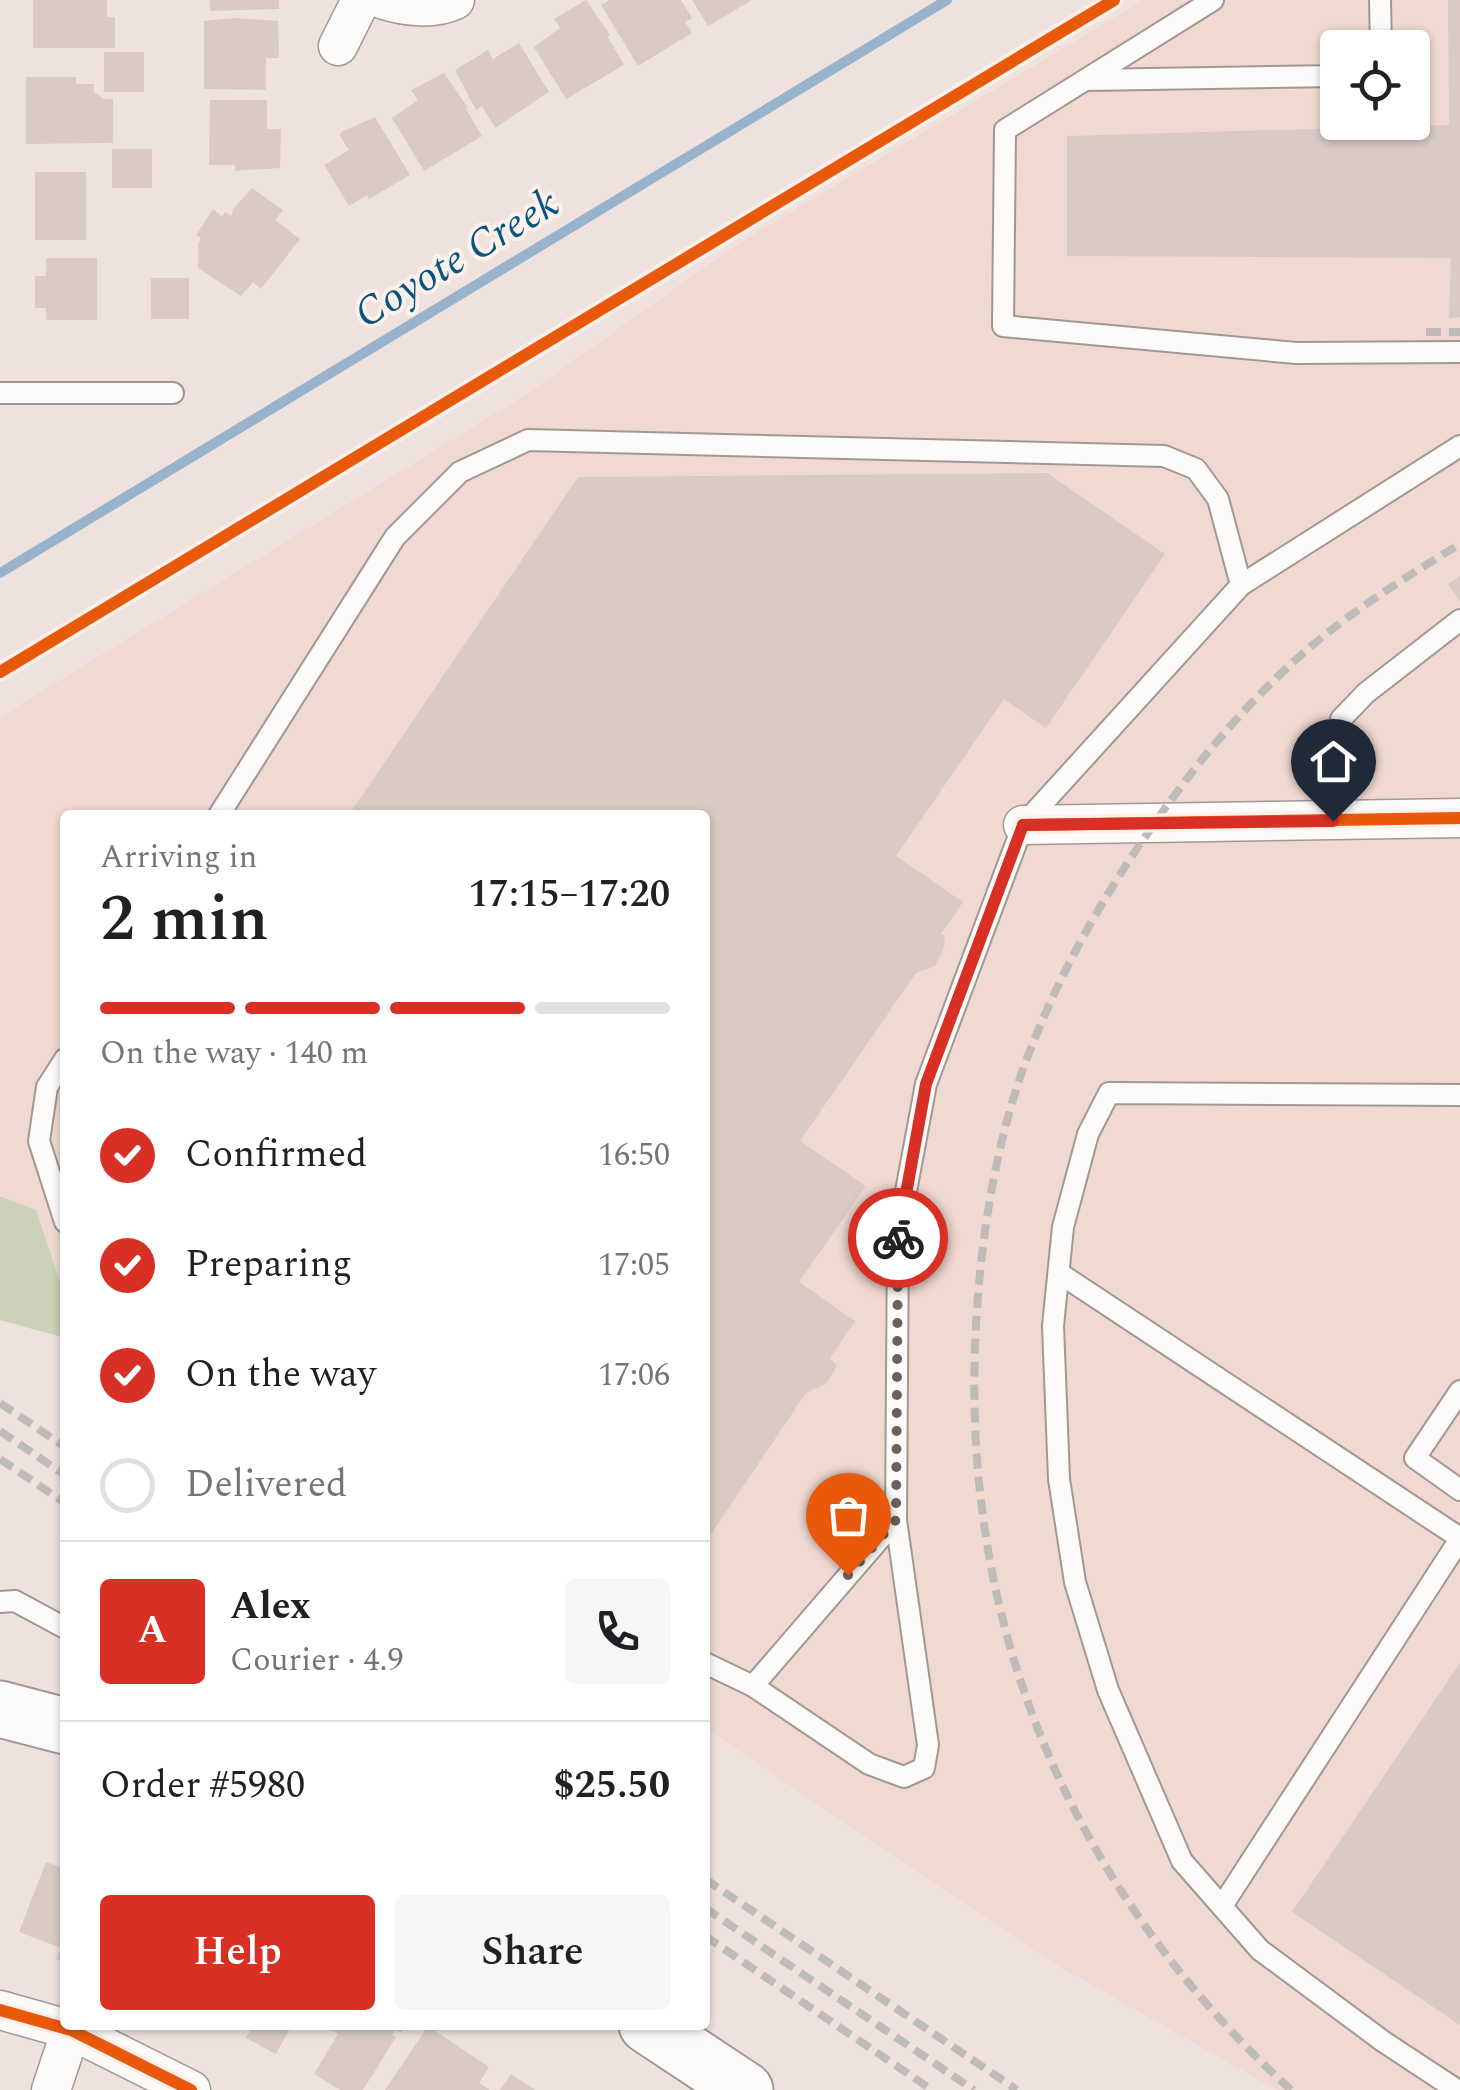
<!DOCTYPE html>
<html lang="en">
<head>
<meta charset="utf-8">
<style>
  :root { --surface:#fff; --page:#f6f6f6; --text:#202124; --muted:#757577; --line:#e0e0e0; --accent:#d93025 }
  body { margin:0; font-family:Spectral,serif; background:var(--page); color:var(--text); height:100vh; display:flex; flex-direction:column; font-size:38px; white-space:nowrap }
  * { box-sizing:border-box; margin:0 }
  p { font-size:32px; color:var(--muted) }
  .icon { flex:none; width:55px; height:55px; fill:none; stroke:currentColor; stroke-width:2; stroke-linecap:round; stroke-linejoin:round }
  .map { position:relative; flex:1; overflow:hidden }
  .details { position:absolute; left:60px; top:810px; width:650px; height:1220px; display:flex; flex-direction:column; background:var(--surface); border-radius:10px; box-shadow:0 2px 8px #0004 }
  .details>* { flex:none }
  .tools { position:absolute; left:1320px; top:30px; display:grid; gap:20px }
  .tools a { display:grid; place-items:center; width:110px; height:110px; border-radius:10px; background:var(--surface); box-shadow:0 2px 8px #0004; font-size:50px }
  .pin { position:absolute; display:grid; place-items:center; width:85px; height:85px; color:#fff; margin:-102px -42px; border-radius:50% 50% 50% 0; rotate:-45deg; box-shadow:0 0 10px #0007 }
  .pin .icon { rotate:45deg }
  .courier { position:absolute; display:grid; place-items:center; width:100px; height:100px; margin:-50px; border:8px solid #d93025; border-radius:50%; background:#fff; color:#222; box-shadow:0 2px 12px #0007 }
  .overview em { font-style:normal; font-weight:600 }
  .overview div { display:flex; flex-direction:column-reverse }
  .overview { display:flex; align-items:center; justify-content:space-between; height:170px; padding:0 40px }
  h1 { font-size:65px; font-weight:600; line-height:75px }
  .bar { display:grid; grid-template-columns:repeat(4,1fr); gap:15px 10px; align-content:center; height:120px; padding:0 40px }
  .bar i { height:12px; border-radius:8px; background:var(--line) }
  .bar .selected { background:var(--accent) }
  .bar p { grid-column:span 4 }
  .line { display:flex; align-items:center; gap:25px; padding:0 40px; border-top:2px solid var(--line) }
  .line div { flex:1 }
  .round { display:grid; place-items:center; flex:none; width:105px; height:105px; border-radius:10px; background:var(--page) }
  ol { padding:0 40px; list-style:none }
  li { display:flex; align-items:center; gap:30px; height:110px }
  li p { margin-inline-start:auto }
  li .icon { padding:10px; border-radius:50%; background:var(--accent); color:#fff; stroke-width:4 }
  li:last-child { color:var(--muted) }
  li i { width:55px; height:55px; border:5px solid var(--line); border-radius:50% }
  .primary-button { display:flex; gap:20px; margin-top:auto; padding:20px 40px }
  .primary-button a { flex:1; height:115px; border-radius:10px; background:var(--accent); color:#fff; font-size:40px; font-weight:600; line-height:115px; text-align:center }
  .primary-button a+a { background:var(--page); color:var(--text) }
  .map>svg:first-child { display:block }
  .built { fill:#f0d9d1; fill-rule:evenodd }
  .green { fill:#ccd1b9 }
  .lines { fill:none; stroke-linecap:round; stroke-linejoin:round }
  .stream { stroke:#98b4cc; stroke-width:10 }
  .building { fill:#d9cac4 }
  .service-casing { stroke:#a19894; stroke-width:24 }
  .minor-casing { stroke:#a19894; stroke-width:41 }
  .secondary-casing { stroke:#a19894; stroke-width:59 }
  .service { stroke:#fdfbfa; stroke-width:20 }
  .minor { stroke:#fdfbfa; stroke-width:38 }
  .secondary { stroke:#fdfbfa; stroke-width:55 }
  .rail { stroke:#bfbbb9; stroke-width:8; stroke-dasharray:15 8; stroke-linecap:butt }
  .cycleway-casing { stroke:#fdefe9; stroke-width:19 }
  .cycleway { stroke:#e8590c; stroke-width:12 }
  .done { stroke:#6a605c; stroke-width:10; stroke-dasharray:0 18 }
  .route { stroke:#d93025; stroke-width:12 }
  .labels { text-anchor:middle; dominant-baseline:central; stroke-width:8; stroke-linejoin:round; paint-order:stroke }
  .water-label { font-size:42px; font-style:italic; fill:#035583; stroke:#fdefe9 }
</style>
</head>
<body>
<div class="map">
<svg width="1460" height="2090" viewBox="0 0 1460 2090">
  <rect width="100%" height="100%" fill="#efe2de"/>
  <!-- built -->
  <path class="built" d="M1143,0H1460V2090H1277L1048,1960L705,1728V815H65V1290L46,1277L26,1210L0,1194V717L527,394L732,248ZM1338,48H1412V122H1338Z"/>
  <!-- green -->
  <path class="green" d="M0,1196L36,1210L65,1297V1338L0,1320Z"/>
  <g class="lines">
    <!-- stream -->
    <path class="stream" d="M0,573L947,0"/>
  </g>
  <!-- building -->
  <g class="building">
    <path d="M33,0H107V17H115V48H33Z"/>
    <path d="M210,0H279V9L210,11Z"/>
    <path d="M586,0L610,35L607,36L624,65L566,99L534,47L560,28L554,19Z"/>
    <path d="M610,0H681L692,18L685,22L692,33L638,66L601,5Z"/>
    <path d="M692,0H752L708,26Z"/>
    <path d="M1448,0H1460V317L1449,318L1451,258L1067,256V136L1449,125Z"/>
    <path d="M235,18L278,21L279,58H266V90L204,89V21Z"/>
    <path d="M519,43L549,92L495,128L482,106L476,110L455,70L488,50L493,59Z"/>
    <rect x="104" y="52" width="40" height="40"/>
    <path d="M444,73L468,108L466,109L482,136L424,171L392,118L418,100L411,90Z"/>
    <path d="M26,77H76V84H94V92L104,99H113V143L26,144Z"/>
    <path d="M210,100H267V129H281L280,168L235,171V165H209Z"/>
    <path d="M375,117L410,175L369,199L367,195L349,206L324,165L349,150L340,136L341,132Z"/>
    <rect x="112" y="149" width="40" height="39"/>
    <rect x="35" y="172" width="51" height="68"/>
    <path d="M252,188L283,210L275,220L300,239L261,289L253,282L241,296L198,268V243L201,238L196,235L213,209L222,216L225,212L231,216L233,209Z"/>
    <path d="M46,258H97V320H46V308H35V276H46Z"/>
    <rect x="151" y="278" width="38" height="41"/>
    <path d="M1047,473L1165,554L1046,728L1004,699L896,856L963,902L941,934L945,936L944,947L935,966L916,973L800,1141L866,1186L799,1282L855,1321L830,1358L837,1366L826,1384L806,1393L705,1543V815H349L578,477Z"/>
    <path d="M1460,576V602L1448,584Z"/>
    <path d="M1460,1663V2025L1292,1912Z"/>
    <path d="M46,1862L65,1869V1962L56,1959L61,1948L19,1932Z"/>
    <path d="M253,2025H292L276,2054L246,2038Z"/>
    <path d="M323,2025H406L401,2033L396,2030L392,2035L396,2037L363,2090H340L314,2074L338,2034Z"/>
    <path d="M428,2026L489,2067L479,2083L490,2090H385Z"/>
    <path d="M511,2074L535,2090H500Z"/>
  </g>
  <g class="lines">
    <defs>
      <g id="service">
        <path d="M1213,0L1005,130L1003,326L1296,353L1460,352"/>
        <path d="M1380,0L1381,48"/>
        <path d="M1088,80L1338,76"/>
        <path d="M0,393H173"/>
        <path d="M219,815L395,537L460,472L528,440L1164,456L1196,469L1218,499L1241,585L1460,446"/>
        <path d="M1333,821L1341,719L1366,693L1460,620"/>
        <path d="M65,1059L47,1087L39,1141L65,1222"/>
        <path d="M1059,1273L1460,1538"/>
        <path d="M1460,1391L1415,1458L1460,1490"/>
        <path d="M896,1520L753,1686L869,1764L904,1777L924,1768L928,1745L896,1520L898,1234L926,1084L1023,825L1241,585"/>
        <path d="M0,1602L15,1601L65,1628"/>
        <path d="M705,1663L753,1686"/>
        <path d="M1222,1906L1460,1539"/>
        <path d="M1457,2090L1384,2042L1260,1950L1182,1861L1108,1690L1075,1582L1059,1479L1053,1326L1063,1227L1088,1134L1109,1093L1460,1095"/>
      </g>
      <g id="minor">
        <path d="M384,0C406,7 434,10 455,0"/>
        <path d="M338,46L361,0"/>
        <path d="M1023,825L1460,818"/>
        <path d="M0,2010L71,2030L191,2090"/>
        <path d="M51,2090L71,2030"/>
      </g>
      <g id="secondary">
        <path d="M0,1709L65,1726"/>
        <path d="M647,2025L745,2090"/>
      </g>
    </defs>
    <!-- service casing -->
    <use href="#service" class="service-casing"/>
    <!-- minor casing -->
    <use href="#minor" class="minor-casing"/>
    <!-- secondary casing -->
    <use href="#secondary" class="secondary-casing"/>
    <!-- service -->
    <use href="#service" class="service"/>
    <!-- minor -->
    <use href="#minor" class="minor"/>
    <!-- secondary -->
    <use href="#secondary" class="secondary"/>
    <!-- rail -->
    <g class="rail">
      <path d="M1426,332H1460"/>
      <path d="M0,1403L65,1447"/>
      <path d="M0,1431L65,1475"/>
      <path d="M0,1459L65,1503"/>
      <path d="M705,1879L1017,2090"/>
      <path d="M705,1908L974,2090"/>
      <path d="M705,1936L932,2090"/>
      <path d="M1291,2090C1069,1887 959,1625 976,1325C981,1234 997,1133 1031,1048C1060,974 1098,905 1143,840C1187,775 1232,719 1289,666C1340,618 1401,580 1460,544"/>
    </g>
    <defs>
      <g id="cycleway">
        <path d="M0,672L1114,0"/>
        <path d="M1023,825L1460,818"/>
        <path d="M0,2010L71,2030L191,2090"/>
      </g>
    </defs>
    <!-- cycleway casing -->
    <use href="#cycleway" class="cycleway-casing"/>
    <!-- cycleway -->
    <use href="#cycleway" class="cycleway"/>
  </g>
  <g class="lines">
    <!-- done -->
    <path class="done" d="M848,1575L896,1520L898,1238"/>
    <!-- route -->
    <path class="route" d="M898,1238L926,1084L1023,825L1333,821"/>
  </g>
  <g class="labels">
    <!-- water labels -->
    <g class="water-label">
      <text transform="translate(457 259) rotate(-31)">Coyote Creek</text>
    </g>
  </g>
</svg>
<div class="tools">
<a><svg class="icon" aria-label="locate" viewBox="0 0 24 24"><circle cx="12" cy="12" r="6"/><path d="M12 2v4M12 18v4M2 12h4M18 12h4"/></svg></a>
</div>
<div class="pin" style="left:848px;top:1575px;background:#ea580c"><svg class="icon" aria-label="bag" viewBox="0 0 24 24"><path d="M5 8h14l-1 12H6zM9 8a3 3 0 0 1 6 0"/></svg></div>
<div class="pin" style="left:1333px;top:821px;background:#1f2937"><svg class="icon" aria-label="home" viewBox="0 0 24 24"><path d="M3 11l9-7 9 7M6 9v11h12V9"/></svg></div>
<div class="courier" style="left:898px;top:1238px"><svg class="icon" aria-label="bike" viewBox="0 0 24 24"><circle cx="6" cy="16" r="4"/><circle cx="18" cy="16" r="4"/><path d="M6 16l4-8h5l3 8M10 8l3 8H6M13 5h3"/></svg></div>
<section class="details">
<div class="overview"><div><h1>2 min</h1><p>Arriving in</p></div><em>17:15–17:20</em></div>
<div class="bar"><i class="selected"></i><i class="selected"></i><i class="selected"></i><i></i><p>On the way · 140 m</p></div>
<ol>
<li><svg class="icon" aria-label="check" viewBox="0 0 24 24"><path d="M5 12l5 5 9-10"/></svg>Confirmed<p>16:50</p></li>
<li><svg class="icon" aria-label="check" viewBox="0 0 24 24"><path d="M5 12l5 5 9-10"/></svg>Preparing<p>17:05</p></li>
<li><svg class="icon" aria-label="check" viewBox="0 0 24 24"><path d="M5 12l5 5 9-10"/></svg>On the way<p>17:06</p></li>
<li><i></i>Delivered</li>
</ol>
<div class="line" style="height:180px"><b class="round" style="background:var(--accent);color:#fff">A</b><div><b>Alex</b><p>Courier · 4.9</p></div><a class="round"><svg class="icon" aria-label="phone" viewBox="0 0 24 24"><path d="M5 4h4l2 5-3 2q2 4 5 5l2-3 5 2v4C11 20 4 13 5 4z"/></svg></a></div>
<div class="line" style="height:130px"><div>Order #5980</div><b>$25.50</b></div>
<div class="primary-button"><a>Help</a><a>Share</a></div>
</section>
</div>
</body>
</html>
